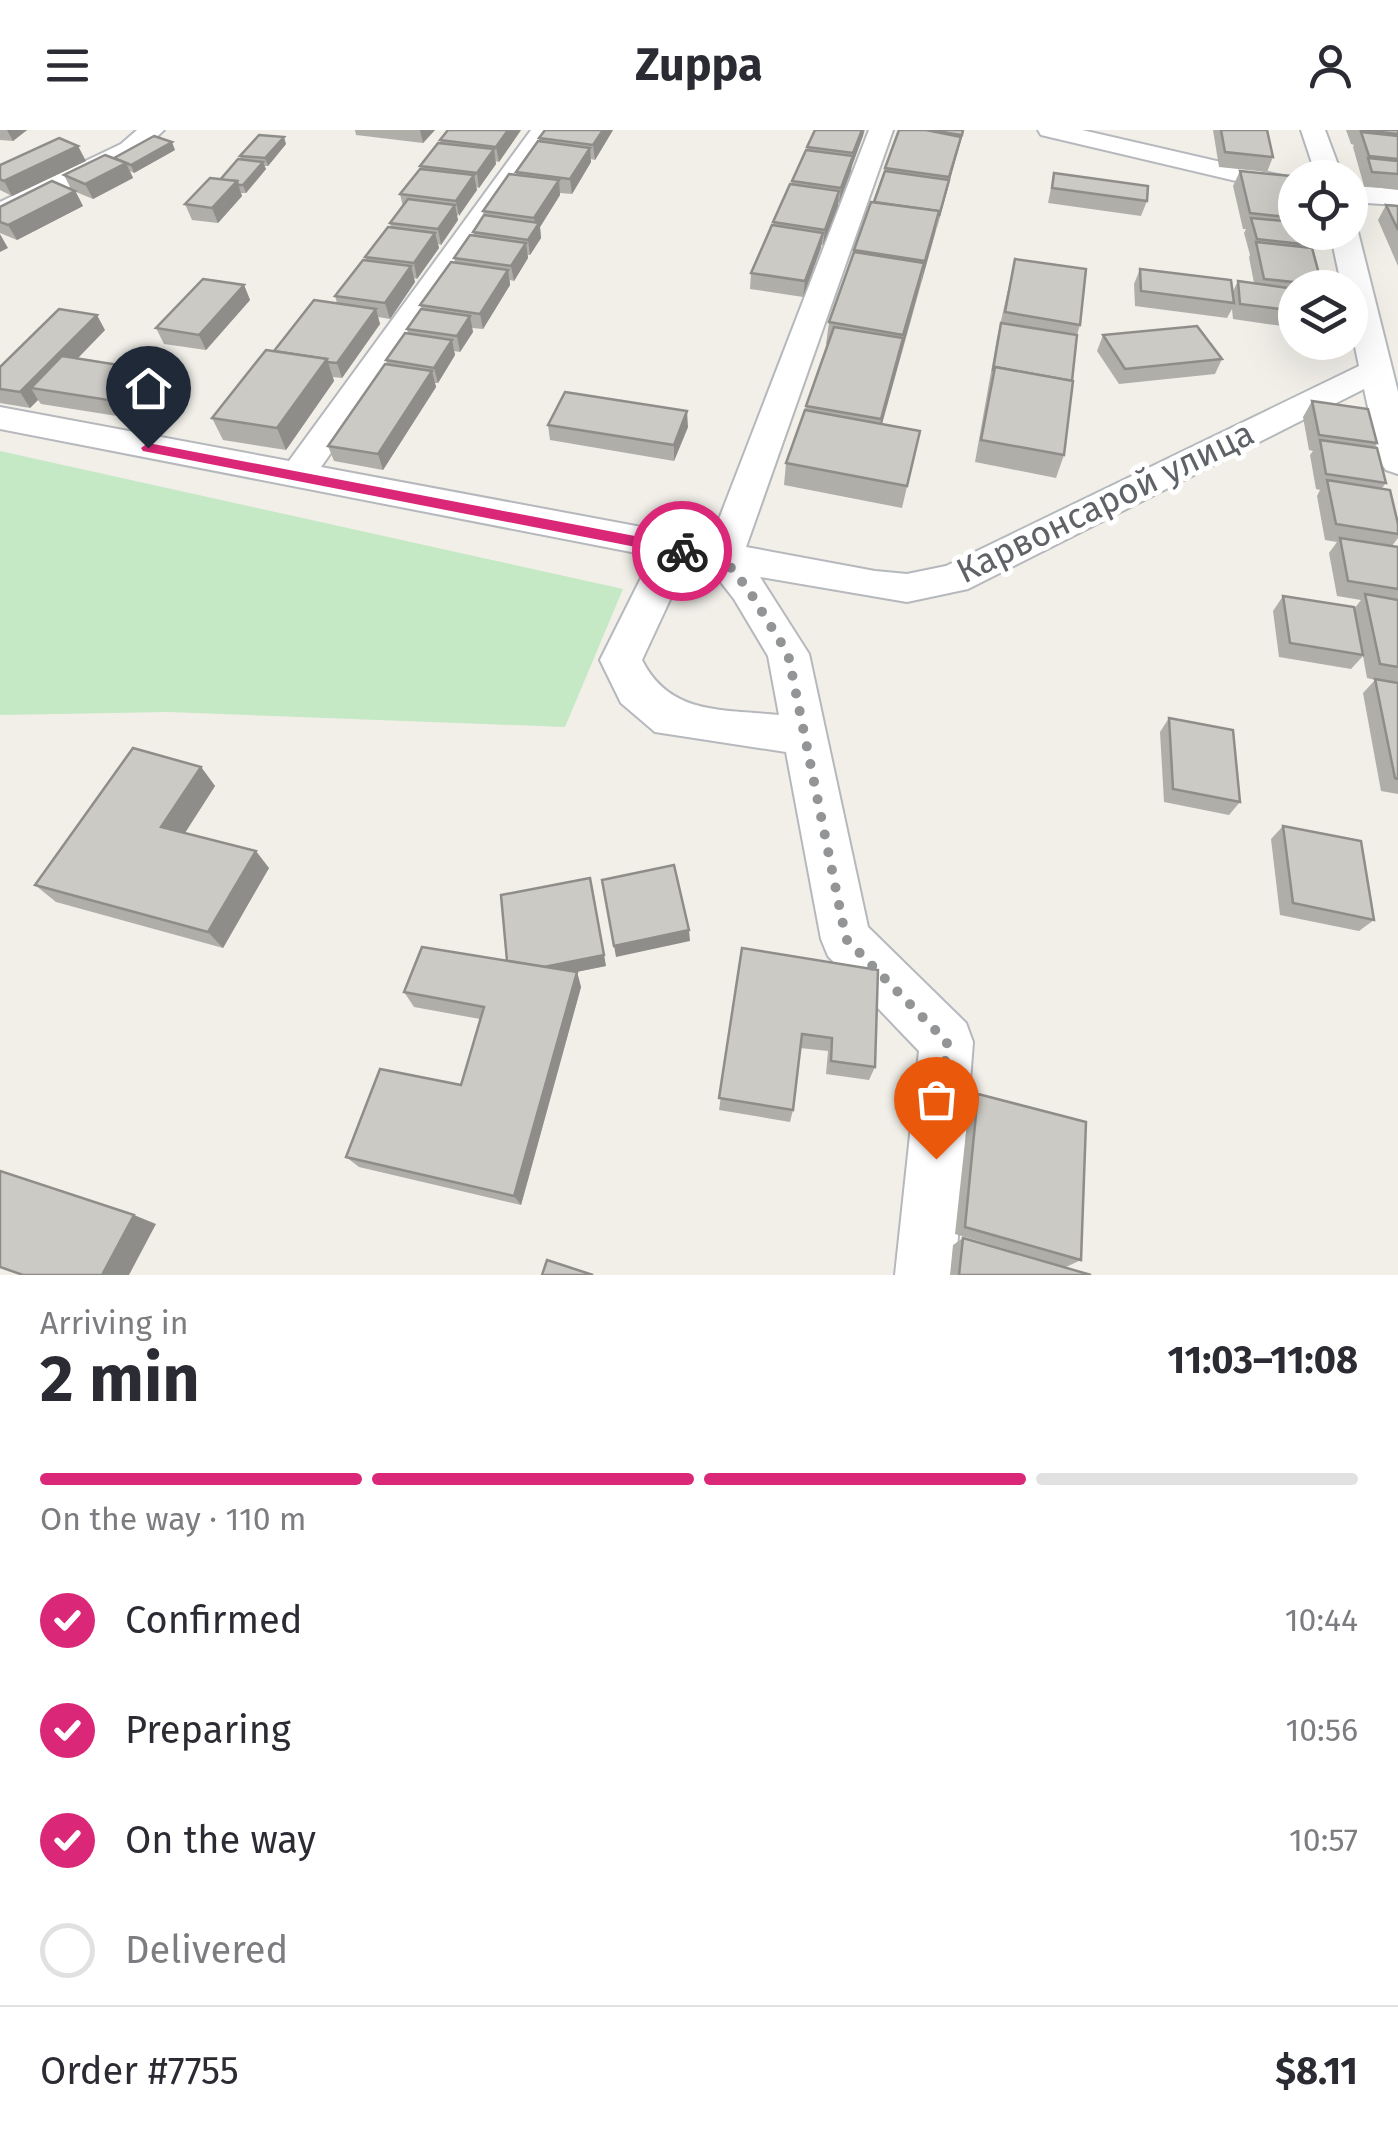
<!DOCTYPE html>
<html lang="en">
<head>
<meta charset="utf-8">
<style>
  :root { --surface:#fff; --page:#f2f2f3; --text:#2b2b33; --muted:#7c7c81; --line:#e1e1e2; --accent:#db2777 }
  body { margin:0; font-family:"Fira Sans",sans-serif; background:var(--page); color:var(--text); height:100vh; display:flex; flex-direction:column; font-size:38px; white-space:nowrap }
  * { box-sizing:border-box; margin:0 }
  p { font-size:32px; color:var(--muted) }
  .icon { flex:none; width:55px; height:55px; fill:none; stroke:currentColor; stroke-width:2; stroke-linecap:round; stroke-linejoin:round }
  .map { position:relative; height:1145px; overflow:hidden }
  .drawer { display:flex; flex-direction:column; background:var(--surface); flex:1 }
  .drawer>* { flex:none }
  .buttons { position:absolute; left:1278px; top:30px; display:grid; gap:20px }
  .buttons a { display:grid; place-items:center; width:90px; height:90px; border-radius:50%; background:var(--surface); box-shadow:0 10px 40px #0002; font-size:50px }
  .pin { position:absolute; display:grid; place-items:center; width:85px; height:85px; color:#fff; margin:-102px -42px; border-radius:50% 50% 50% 0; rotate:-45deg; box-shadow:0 0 10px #0007 }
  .pin .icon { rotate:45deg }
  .courier { position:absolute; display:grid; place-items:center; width:100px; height:100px; margin:-50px; border:8px solid #db2777; border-radius:50%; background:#fff; color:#222; box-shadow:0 2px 12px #0007 }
  .summary em { font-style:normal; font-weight:700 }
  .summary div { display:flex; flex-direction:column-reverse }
  .summary { display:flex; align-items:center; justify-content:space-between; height:170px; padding:0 40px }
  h1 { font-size:65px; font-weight:700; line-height:75px }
  .bar { display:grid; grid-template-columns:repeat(4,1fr); gap:15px 10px; align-content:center; height:120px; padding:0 40px }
  .bar i { height:12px; border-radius:8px; background:var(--line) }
  .bar .selected { background:var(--accent) }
  .bar p { grid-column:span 4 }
  .line { display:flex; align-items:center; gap:25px; padding:0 40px; border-top:2px solid var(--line) }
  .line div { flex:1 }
  ol { padding:0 40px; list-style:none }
  li { display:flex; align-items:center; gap:30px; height:110px }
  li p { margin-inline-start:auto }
  li .icon { padding:10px; border-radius:50%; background:var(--accent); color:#fff; stroke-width:4 }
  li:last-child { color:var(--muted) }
  li i { width:55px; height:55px; border:5px solid var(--line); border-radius:50% }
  header { display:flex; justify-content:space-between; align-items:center; height:130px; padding:0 40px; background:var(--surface); font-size:45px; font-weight:700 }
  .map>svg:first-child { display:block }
  .green { fill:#c5e8c5 }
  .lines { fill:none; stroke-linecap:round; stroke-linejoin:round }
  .minor-casing { stroke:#b5b8bc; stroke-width:4 }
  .minor { fill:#fff; fill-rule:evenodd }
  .wall { fill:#afaea9 }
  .shaded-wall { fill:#8f8d8a }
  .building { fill:#cccac5; stroke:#8f8d8a; stroke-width:2.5 }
  .route { fill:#db2777 }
  .done { stroke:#929495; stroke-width:10; stroke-dasharray:0 18 }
  .labels { text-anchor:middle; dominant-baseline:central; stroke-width:10; stroke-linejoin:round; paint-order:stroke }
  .street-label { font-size:35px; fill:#5f6368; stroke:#fff }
</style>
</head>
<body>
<header><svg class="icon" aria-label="menu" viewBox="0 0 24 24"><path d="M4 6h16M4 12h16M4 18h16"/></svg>Zuppa<svg class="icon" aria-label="person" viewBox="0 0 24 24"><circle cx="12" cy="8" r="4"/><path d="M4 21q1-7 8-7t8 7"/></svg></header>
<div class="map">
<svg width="1398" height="1145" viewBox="0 0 1398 1145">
  <rect width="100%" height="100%" fill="#f1efe8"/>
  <!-- green -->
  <path class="green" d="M0,321L623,459L565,597L168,582L0,585Z"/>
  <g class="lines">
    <defs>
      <g id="minor">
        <path d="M137,0H164L139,24L0,90V72L121,14Z"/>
        <path d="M531,0H556L321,337L711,410L869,0H893L746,417L875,441L907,444L946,436L1359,236L1350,193V158H1342L1330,102H1350V95L1358,102L1398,262V344L1386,340L1380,332L1364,259L968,459L907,472L760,447L809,524L868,797L966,893L973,912L955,1145H895L919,921L828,826L821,809L786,622L655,602L621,573L600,530L652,426L0,299V277L289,331ZM687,433L709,437L734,469L768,526L779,585C724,579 670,586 642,530Z"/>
        <path d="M1038,0H1082L1295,49V65L1041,5Z"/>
        <path d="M1301,0H1325L1343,48H1317Z"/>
        <path d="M1350,56L1398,59V75L1350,72Z"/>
      </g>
    </defs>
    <!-- minor casing -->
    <use href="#minor" class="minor-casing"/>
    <!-- minor -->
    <use href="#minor" class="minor"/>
  </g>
  <!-- wall -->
  <g class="wall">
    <path d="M0,0H27L13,11L0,10Z"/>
    <path d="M355,0H435L423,13L356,5Z"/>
    <path d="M521,0L499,32L495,31L496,34L479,58L476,57L477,60L457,86L458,90L441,115L438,114L439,118L417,149L414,148L415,152L390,189L378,187L380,194L342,248L333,247L334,251L286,320L223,310L212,288L274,221L337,173L335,166L366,130L365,127L391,97L390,93L403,77L400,64L421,39L420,36L441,13L440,10Z"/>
    <path d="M613,0L595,30L591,29V32L572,64L560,63V65L540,97L541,108L530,125H528V128L514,151L510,150V155L483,199L472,198L473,202L460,222L454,221L455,225L438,253H435L436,257L383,340L334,331L328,316L387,234L386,230L408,203L407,199L422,179L420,175L455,132L454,128L474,105L473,102L484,86L483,81L516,45V42L539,11V8Z"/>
    <path d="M815,0H865L839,73H838L823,115H821L803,167L750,159L751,143Z"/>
    <path d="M899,0H964L882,294L920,301L902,378L784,355L786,333L828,215L826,214L829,192Z"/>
    <path d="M1213,0H1267L1273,27L1267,42L1219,37Z"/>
    <path d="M1346,0H1398V60L1364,56L1353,17L1354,15L1351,14Z"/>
    <path d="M286,14L268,36H264L266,39L246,63H241L242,66L218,93L192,90L185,74L220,50L241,30L240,26Z"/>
    <path d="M175,20L134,43L130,41L133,48L93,69L76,62L83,76L17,110L0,103V77L71,59L64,45L114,28Z"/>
    <path d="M86,31L12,66L0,60V35Z"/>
    <path d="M1240,41L1295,88V102L1311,115L1310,118L1322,155L1320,158H1295V198L1233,189L1232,179L1227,188L1135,176L1134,154L1140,139L1233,161L1238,151L1254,153L1249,127L1250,125L1244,103L1246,99H1243L1233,56Z"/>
    <path d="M1054,43L1147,71L1141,86L1048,73Z"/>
    <path d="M1386,75L1398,76V136L1378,90Z"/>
    <path d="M1015,129L1080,195L1077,205L1064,325L1056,348L975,332L997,208Z"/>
    <path d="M244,155L250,170L206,220L164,214L156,198Z"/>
    <path d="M105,200L77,229L138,238L146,253L117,286L41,274L38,270L30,278L0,273V237Z"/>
    <path d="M1103,205L1222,229L1215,244L1119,254L1097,221Z"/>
    <path d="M1312,271L1377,313L1374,317L1386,353L1382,358L1398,394V408L1392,416L1398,417V664L1381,661L1363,563L1375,550L1367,548L1363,526L1351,539L1279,527L1273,481L1283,466L1354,479L1361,470L1337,466L1329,423L1337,412L1325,410L1317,366L1320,360L1316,359L1310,325L1313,321L1309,320L1303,287Z"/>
    <path d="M548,295L688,297L674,331L550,310Z"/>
    <path d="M1169,588L1240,672L1229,685L1164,672L1160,602Z"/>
    <path d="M201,637L215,656L185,703L269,738L223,818L56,772L35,755Z"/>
    <path d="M1283,696L1374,790L1359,801L1280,785L1271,709Z"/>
    <path d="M742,818L875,937L869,950L826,944L828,921L800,918L793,980L790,992L719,980Z"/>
    <path d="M507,831L606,836L575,842H577L581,857L521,1075L359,1037L346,1027L461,955L480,889L414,877L404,862Z"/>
    <path d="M978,964L1081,1130L1066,1137L955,1104L969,975Z"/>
    <path d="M963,1108L1091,1145H950L953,1115Z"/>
  </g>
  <!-- shaded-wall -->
  <g class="shaded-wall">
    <path d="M7,0H27L13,11Z"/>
    <path d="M420,0H435L423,13Z"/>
    <path d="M508,0H521L499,32L496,17Z"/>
    <path d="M603,0H613L595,30L593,15Z"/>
    <path d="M862,0H864L863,6L851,38L853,23Z"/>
    <path d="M284,7L286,14L268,36L265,28Z"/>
    <path d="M961,7L946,65L936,101L949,47Z"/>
    <path d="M172,12L175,20L134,43L131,35Z"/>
    <path d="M78,16L86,31L12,66L4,51Z"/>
    <path d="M590,18L591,32L572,64L570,49Z"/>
    <path d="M494,19L496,34L479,58L477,43Z"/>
    <path d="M853,26L851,41L839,73L841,58Z"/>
    <path d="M263,32L266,39L246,63L243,55Z"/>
    <path d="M126,33L133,48L93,69L85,54Z"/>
    <path d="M474,45L477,60L459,86L456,71Z"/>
    <path d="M559,50L560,65L540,97L541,108L530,125L528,110L536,98L534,88Z"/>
    <path d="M237,51L242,66L218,93L212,78Z"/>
    <path d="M75,61L83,76L17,110L8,95Z"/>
    <path d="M839,61L838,76L823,115L825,100Z"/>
    <path d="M455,75L458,90L441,115L438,99Z"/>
    <path d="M939,81L935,103L921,153L925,131Z"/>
    <path d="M435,103L439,118L417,149L414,133Z"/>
    <path d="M823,103L821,118L803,167L805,151Z"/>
    <path d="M0,104L8,118L0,122Z"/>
    <path d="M526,113L528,128L514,151L511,136Z"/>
    <path d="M924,133L920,155L877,312L881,289Z"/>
    <path d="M411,136L415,152L390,189L385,173Z"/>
    <path d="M508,140L510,155L483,199L480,184Z"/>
    <path d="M244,155L250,170L206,220L199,205Z"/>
    <path d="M376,179L380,194L342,248L337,233Z"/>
    <path d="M97,185L105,200L46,261L31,258L38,270L30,278L20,262Z"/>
    <path d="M470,186L473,202L460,222L457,206Z"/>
    <path d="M452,210L455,225L438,253L434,238Z"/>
    <path d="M327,229L334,251L286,320L277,298Z"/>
    <path d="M138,238L146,253L117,286L108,270Z"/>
    <path d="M432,241L436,257L383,340L378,324Z"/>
    <path d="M687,281L688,297L674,331V315Z"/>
    <path d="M201,637L215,656L177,715L161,697Z"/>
    <path d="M256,721L269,738L223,818L208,802Z"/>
    <path d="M593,760L606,836L537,850Z"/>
    <path d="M689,800L690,811L616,827L614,816Z"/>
    <path d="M577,842L581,857L521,1075L514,1066Z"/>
    <path d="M134,1085L156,1094L129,1145H102Z"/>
  </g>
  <!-- building -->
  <g class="building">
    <path d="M448,0H508L496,17L440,10Z"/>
    <path d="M545,0H603L593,15L539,8Z"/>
    <path d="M815,0H862L853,23L807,17Z"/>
    <path d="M899,0H963L962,5L926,0L961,7L949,47L885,38Z"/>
    <path d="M1221,0H1267L1273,27L1225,22Z"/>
    <path d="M1360,0H1398V4Z"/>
    <path d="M1361,2L1398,6V29L1369,26Z"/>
    <path d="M259,5L284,7L265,28L240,26Z"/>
    <path d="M154,6L172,12L131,35L114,28Z"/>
    <path d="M59,8L78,16L4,51L0,49V35Z"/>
    <path d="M538,11L590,18L570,49L516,42Z"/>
    <path d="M438,13L494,19L477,43L420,36Z"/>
    <path d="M806,20L853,26L841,58L792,51Z"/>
    <path d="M105,25L126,33L85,54L64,45Z"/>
    <path d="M1368,28L1398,31V44L1372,42Z"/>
    <path d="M238,29L263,32L243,55H238L237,51L220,50Z"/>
    <path d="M420,39L474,45L456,71L400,64Z"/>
    <path d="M885,41L949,50L939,86V81L874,72Z"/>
    <path d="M1240,41L1291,46L1295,59V88L1250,83Z"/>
    <path d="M1054,43L1148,56L1147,71L1052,58Z"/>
    <path d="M509,44L559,50L534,88L483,81Z"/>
    <path d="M210,48L237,51L212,78L185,74Z"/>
    <path d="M52,51L75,61L8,95L0,92V77Z"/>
    <path d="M790,54L839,61L825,100L773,92Z"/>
    <path d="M408,69L455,75L438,99L390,93Z"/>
    <path d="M871,72L939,81L925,131L854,120Z"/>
    <path d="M1386,75L1398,76V100Z"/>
    <path d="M484,85L539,93L528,110L473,102Z"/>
    <path d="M1251,88L1295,92V102H1308L1311,115L1257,109Z"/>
    <path d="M772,95L823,103L805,151L751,143Z"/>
    <path d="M388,97L435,103L414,133L365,127Z"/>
    <path d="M470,105L526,113L511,136L454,128Z"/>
    <path d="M1256,112L1312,118L1322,155L1264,149Z"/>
    <path d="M854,122L924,133L903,205L829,192Z"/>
    <path d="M1015,129L1086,139L1080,195L1005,182Z"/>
    <path d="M363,130L411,136L385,173L335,166Z"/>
    <path d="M451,132L508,140L480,184L420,175Z"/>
    <path d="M1140,139L1231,150L1234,173L1141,161Z"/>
    <path d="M203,149L244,155L199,205L156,198Z"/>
    <path d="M1238,151L1295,159V181L1240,174Z"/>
    <path d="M314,170L376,179L337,233L327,232V229L274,221Z"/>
    <path d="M59,179L97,185L20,262L0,259V237Z"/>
    <path d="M421,179L470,186L457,206L407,199Z"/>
    <path d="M1001,193L1077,205L1072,251L995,237L994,240H993Z"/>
    <path d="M1197,196L1222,229L1125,239L1103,205Z"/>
    <path d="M834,197L903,208L881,289L806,276Z"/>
    <path d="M405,203L452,210L434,238L386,230Z"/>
    <path d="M266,220L327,229L277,298L212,288Z"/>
    <path d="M62,226L138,238L108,270L31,258Z"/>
    <path d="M385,234L432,241L378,324L328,316Z"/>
    <path d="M995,237L1073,251L1064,325L981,310Z"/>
    <path d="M565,262L687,281L674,315L548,295Z"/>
    <path d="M1312,271L1368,279L1377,313L1319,305Z"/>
    <path d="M805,280L920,301L907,356L786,333Z"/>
    <path d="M1320,310L1377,318L1386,353L1326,344Z"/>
    <path d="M1327,350L1390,360L1398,394V404L1336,394Z"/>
    <path d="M1340,408L1398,417V459L1348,451Z"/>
    <path d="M1365,464L1398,470V537L1380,534Z"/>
    <path d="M1283,466L1354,477L1363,525L1290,513Z"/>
    <path d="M1375,549L1398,553V649L1395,648Z"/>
    <path d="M1169,588L1233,600L1240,672L1173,659Z"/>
    <path d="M133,618L201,637L161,697L256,721L208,802L35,755Z"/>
    <path d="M1283,696L1361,711L1374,790L1293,773Z"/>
    <path d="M674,735L689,800L614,816L602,750Z"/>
    <path d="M590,748L604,825L544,837L507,831L501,765Z"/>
    <path d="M422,817L577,842L514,1066L346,1027L380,939L461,955L484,877L404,862Z"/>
    <path d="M742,818L878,840L875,937L831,931L832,908L802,904L793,980L719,968Z"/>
    <path d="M978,964L1086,992L1081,1130L965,1097Z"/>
    <path d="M0,1041L134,1085L102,1145H23L0,1137Z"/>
    <path d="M963,1108L1091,1145H959Z"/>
    <path d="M547,1130L593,1145H542Z"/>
  </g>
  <!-- route -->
  <path class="route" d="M148,313L682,415L689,421L682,426L143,321L141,318Z"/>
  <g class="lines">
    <!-- done -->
    <path class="done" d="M682,421L723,428L748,459L788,524L846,809L947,912L936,1029"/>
  </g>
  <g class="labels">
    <!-- street labels -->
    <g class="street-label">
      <text transform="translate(1105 372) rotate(-26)">Карвонсарой улица</text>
    </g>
  </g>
</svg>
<div class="buttons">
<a><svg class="icon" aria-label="locate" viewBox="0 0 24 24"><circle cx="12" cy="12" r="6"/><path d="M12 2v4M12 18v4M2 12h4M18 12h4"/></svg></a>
<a><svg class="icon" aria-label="layers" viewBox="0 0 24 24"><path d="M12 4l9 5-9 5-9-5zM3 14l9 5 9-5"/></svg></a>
</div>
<div class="pin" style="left:936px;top:1029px;background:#ea580c"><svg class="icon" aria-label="bag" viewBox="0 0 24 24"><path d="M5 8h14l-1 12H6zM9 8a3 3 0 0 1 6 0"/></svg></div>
<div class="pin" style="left:148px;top:318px;background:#1f2937"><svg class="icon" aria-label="home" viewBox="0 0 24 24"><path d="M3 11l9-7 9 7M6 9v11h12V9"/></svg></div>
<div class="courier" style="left:682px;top:421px"><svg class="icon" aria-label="bike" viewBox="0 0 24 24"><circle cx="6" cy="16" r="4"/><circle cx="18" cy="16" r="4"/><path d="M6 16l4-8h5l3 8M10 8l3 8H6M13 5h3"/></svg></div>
</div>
<section class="drawer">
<div class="summary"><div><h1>2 min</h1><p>Arriving in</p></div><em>11:03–11:08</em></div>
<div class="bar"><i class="selected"></i><i class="selected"></i><i class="selected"></i><i></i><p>On the way · 110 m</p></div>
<ol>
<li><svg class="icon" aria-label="check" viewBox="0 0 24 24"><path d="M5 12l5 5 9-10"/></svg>Confirmed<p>10:44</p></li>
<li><svg class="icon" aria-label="check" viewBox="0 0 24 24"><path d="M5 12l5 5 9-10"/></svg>Preparing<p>10:56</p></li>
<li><svg class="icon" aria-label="check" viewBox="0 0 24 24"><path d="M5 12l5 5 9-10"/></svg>On the way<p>10:57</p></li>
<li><i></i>Delivered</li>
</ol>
<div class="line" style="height:130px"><div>Order #7755</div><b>$8.11</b></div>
</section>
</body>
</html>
